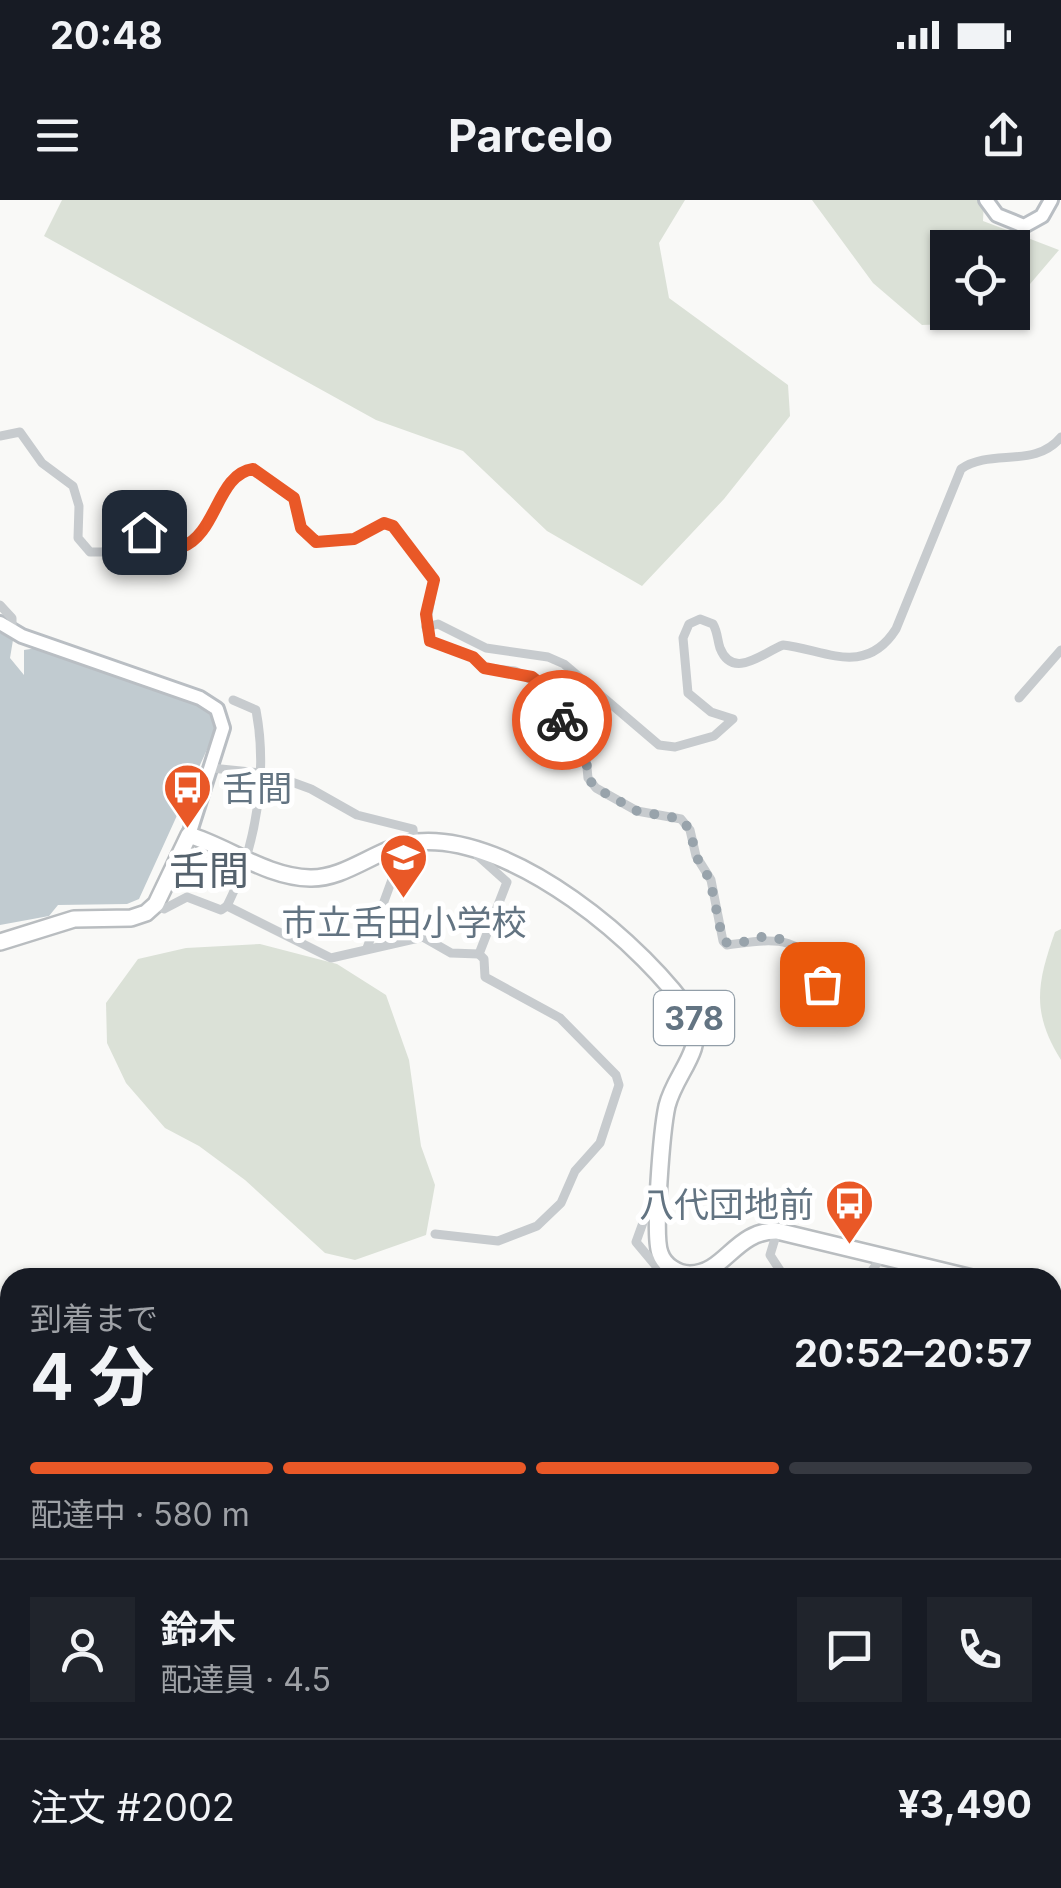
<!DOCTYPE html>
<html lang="ja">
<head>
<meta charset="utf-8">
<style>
  :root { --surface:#171b24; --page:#20242c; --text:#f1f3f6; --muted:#9ea1a6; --line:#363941; --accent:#e95827 }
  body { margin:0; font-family:Inter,"Noto Sans JP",sans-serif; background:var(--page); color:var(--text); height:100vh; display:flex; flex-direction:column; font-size:38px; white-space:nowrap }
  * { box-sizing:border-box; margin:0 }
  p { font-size:32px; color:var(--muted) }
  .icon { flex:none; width:55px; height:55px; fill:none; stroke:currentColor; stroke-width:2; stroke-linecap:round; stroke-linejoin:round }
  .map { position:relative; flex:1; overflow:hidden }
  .drawer { position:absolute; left:0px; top:1068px; width:1062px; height:622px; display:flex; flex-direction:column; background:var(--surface); border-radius:30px 30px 0 0; box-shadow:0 2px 8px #0004 }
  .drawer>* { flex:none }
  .buttons { position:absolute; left:930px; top:30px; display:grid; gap:20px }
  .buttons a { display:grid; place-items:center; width:100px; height:100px; border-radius:0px; background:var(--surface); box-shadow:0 2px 8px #0004; font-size:50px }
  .pin { position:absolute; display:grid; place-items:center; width:85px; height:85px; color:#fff; margin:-42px; border-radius:20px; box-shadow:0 5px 15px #0006 }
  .courier { position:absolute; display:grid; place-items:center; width:100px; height:100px; margin:-50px; border:8px solid #e95827; border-radius:50%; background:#fff; color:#222; box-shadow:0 2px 12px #0007 }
  .headline em { font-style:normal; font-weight:700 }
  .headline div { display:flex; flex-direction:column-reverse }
  .headline { display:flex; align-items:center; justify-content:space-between; height:170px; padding:0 30px }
  h1 { font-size:65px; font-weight:700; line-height:75px }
  .bar { display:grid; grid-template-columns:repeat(4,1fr); gap:15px 10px; align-content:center; height:120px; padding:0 30px }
  .bar i { height:12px; border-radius:8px; background:var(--line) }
  .bar .selected { background:var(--accent) }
  .bar p { grid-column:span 4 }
  .line { display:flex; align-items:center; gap:25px; padding:0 30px; border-top:2px solid var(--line) }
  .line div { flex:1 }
  .round { display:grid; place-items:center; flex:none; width:105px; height:105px; border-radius:0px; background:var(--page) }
  .status { display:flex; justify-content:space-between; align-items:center; height:70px; padding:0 50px; background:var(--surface); direction:ltr }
  .status svg { height:28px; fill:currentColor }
  header { display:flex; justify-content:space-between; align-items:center; height:130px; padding:0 30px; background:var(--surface); font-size:45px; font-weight:700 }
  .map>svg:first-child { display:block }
  .green { fill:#dbe1d7 }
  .water { fill:#c1cbd0 }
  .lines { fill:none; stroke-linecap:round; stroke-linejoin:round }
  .river { stroke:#c1cbd0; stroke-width:12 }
  .secondary-casing { stroke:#b9bec3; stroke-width:18 }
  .highway-casing { stroke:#b9bdc0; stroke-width:20 }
  .street { stroke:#c7cbce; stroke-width:9 }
  .secondary { stroke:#fff; stroke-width:12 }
  .highway { stroke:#fff; stroke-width:15 }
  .done { stroke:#98a3ab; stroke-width:10; stroke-dasharray:0 18 }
  .route { stroke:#e95827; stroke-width:12 }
  .labels { text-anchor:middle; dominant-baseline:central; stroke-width:10; stroke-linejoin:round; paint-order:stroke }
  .shield { fill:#fff; stroke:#929ea8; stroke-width:2.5 }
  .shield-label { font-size:32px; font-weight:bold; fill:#637482 }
  .poi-label { font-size:35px; fill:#637482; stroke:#fff; text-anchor:start }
  .quarter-label { font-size:40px; fill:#55626d; stroke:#fff }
</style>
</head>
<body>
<div class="status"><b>20:48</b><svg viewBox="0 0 49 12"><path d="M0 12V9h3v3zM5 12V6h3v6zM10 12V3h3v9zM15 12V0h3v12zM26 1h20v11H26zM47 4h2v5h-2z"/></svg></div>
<header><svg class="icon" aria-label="menu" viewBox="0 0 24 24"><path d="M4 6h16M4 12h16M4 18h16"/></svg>Parcelo<svg class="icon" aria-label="share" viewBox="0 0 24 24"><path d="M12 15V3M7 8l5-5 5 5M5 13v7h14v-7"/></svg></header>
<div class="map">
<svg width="1061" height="1688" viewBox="0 0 1061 1688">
  <rect width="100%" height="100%" fill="#f9f9f7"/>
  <!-- green -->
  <g class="green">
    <path d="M62,0H685L659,43L669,98L788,185L790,216L724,299L642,386L547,331L463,251L376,220L44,36Z"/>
    <path d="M812,0H984L983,21L1059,50L1013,104L1012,48H948V112L1005,113L997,122L922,125L873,83Z"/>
    <path d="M1061,729V860C1031,812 1037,783 1055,732Z"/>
    <path d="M260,744L337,764L386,795L409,860L421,946L435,985L426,1035L355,1060L325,1053L245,980L199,946L165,928L126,883L107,843L106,803L138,759L186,748Z"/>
    <path d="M1052,1145L1061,1147V1320L1052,1330Z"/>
    <path d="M10,1275V1536L0,1538V1284Z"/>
    <path d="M353,1680H569L571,1688H355Z"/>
  </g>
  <!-- water -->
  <path class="water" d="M0,433L13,440L10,458L24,475V450L37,448L204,507L213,516L215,532L139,699L127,704L58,705L49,716L0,725Z"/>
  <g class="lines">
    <!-- river -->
    <g class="river">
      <path d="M1052,1261L1061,1258"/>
      <path d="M1052,1574L1061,1569"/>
      <path d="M979,1680V1688"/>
    </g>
    <defs>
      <g id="secondary">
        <path d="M986,0L997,15L1024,26L1042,16L1051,0"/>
        <path d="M0,423L22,436L200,498L217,509L223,528L189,635"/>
      </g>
      <g id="highway">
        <path d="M0,742L74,719L131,718L146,713L156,704L189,635C228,647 267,677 310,678C347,679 379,646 417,642C512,633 645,744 695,820C702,854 675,874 667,906C662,929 653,1035 660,1053C664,1065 677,1074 690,1074C725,1074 735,1030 777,1031L972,1078"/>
        <path d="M1052,1101L1061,1102"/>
      </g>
    </defs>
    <!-- secondary casing -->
    <use href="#secondary" class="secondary-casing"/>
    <!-- highway casing -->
    <use href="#highway" class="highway-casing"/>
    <!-- street -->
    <g class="street">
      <path d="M0,236L20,232L42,263L73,286L79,306L78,338L90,352H102L154,329L182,347C217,334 217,274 253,269L294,298L301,329L316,342L354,339L384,323L393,326L434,380L426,427"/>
      <path d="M0,405L12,418V431"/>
      <path d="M1019,498L1061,450"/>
      <path d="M211,568L270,574L311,589L357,615L413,629L414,642"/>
      <path d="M156,704L164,709L187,697L221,710L227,706L331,758L423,737L451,753L479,754"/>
      <path d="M227,706C256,648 268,573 256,510L233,500"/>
      <path d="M367,748L405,644"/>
      <path d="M822,784C805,730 769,740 727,745L723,741L711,680L696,656L690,630L681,619L637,611L596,588L588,578L585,547L565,527L548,489L515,471L484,468L473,457L430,441L426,427L438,424L486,448L548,457L564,464L659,545L675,547L714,536L733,519L711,512L688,493L683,438L689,424L700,419L713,424C718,433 717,439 720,448C733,481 764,452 783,445C823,449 865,478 896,429L961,269C991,248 1035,269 1061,237"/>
      <path d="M653,995L636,1042L666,1078"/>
      <path d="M777,1032L770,1055L785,1078"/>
      <path d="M435,1034L498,1041L537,1026L561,1003L575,971L600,943L619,885L616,875L560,818L485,777L484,759L479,754L507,682L478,656"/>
      <path d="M631,1078L657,1071"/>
      <path d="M867,1078L882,1056"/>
      <path d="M1052,1155L1061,1156"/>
      <path d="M0,1188L4,1205L0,1229"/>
      <path d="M0,1288L10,1299"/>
      <path d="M1061,1313L1056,1330L1061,1336"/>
      <path d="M0,1339H10"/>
      <path d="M1052,1427L1061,1417"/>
      <path d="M0,1552L10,1555"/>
      <path d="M1052,1583L1061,1577"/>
      <path d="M993,1680L1028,1684L1047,1680"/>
      <path d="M129,1688L143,1680"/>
      <path d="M179,1688L185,1680"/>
      <path d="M342,1688L345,1680"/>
      <path d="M432,1688V1680"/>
      <path d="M839,1688L849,1680"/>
    </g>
    <!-- secondary -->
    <use href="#secondary" class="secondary"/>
    <!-- highway -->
    <use href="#highway" class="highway"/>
  </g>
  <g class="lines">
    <!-- done -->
    <path class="done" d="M562,520L585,547L588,578L596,588L637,611L681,619L690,630L696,656L710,680L723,741C736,748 747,739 762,737C789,734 814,760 822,784"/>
    <!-- route -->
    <path class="route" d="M144,332L164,333L182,347C217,334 217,274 253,269L294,298L301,328L316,342L354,339L384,323L393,326L434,380L426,414L430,441L473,457L484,468L532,477L548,490L562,520"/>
  </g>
  <!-- icons -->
  <defs>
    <symbol id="bus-pin" viewBox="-11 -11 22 30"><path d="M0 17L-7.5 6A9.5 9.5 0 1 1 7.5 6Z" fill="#e95827" stroke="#fff"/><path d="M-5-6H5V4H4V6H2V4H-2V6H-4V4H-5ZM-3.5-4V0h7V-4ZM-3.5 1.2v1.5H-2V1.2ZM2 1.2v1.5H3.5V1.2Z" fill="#fff"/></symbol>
    <symbol id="school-pin" viewBox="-11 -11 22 30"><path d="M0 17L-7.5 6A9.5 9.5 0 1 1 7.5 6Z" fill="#e95827" stroke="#fff"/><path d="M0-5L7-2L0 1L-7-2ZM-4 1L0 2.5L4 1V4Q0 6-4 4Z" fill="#fff"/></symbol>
  </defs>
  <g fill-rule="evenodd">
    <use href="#bus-pin" x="160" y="560" width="55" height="75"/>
    <use href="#school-pin" x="376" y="630" width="55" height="75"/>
    <use href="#bus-pin" x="822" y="976" width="55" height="75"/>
  </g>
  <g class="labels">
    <!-- shield labels -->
    <rect class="shield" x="654" y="791" width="80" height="54" rx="8"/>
    <g class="shield-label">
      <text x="694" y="818">378</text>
    </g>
    <!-- poi labels -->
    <g class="poi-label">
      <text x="222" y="588">舌間</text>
      <text x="404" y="722" text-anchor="middle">市立舌田小学校</text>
      <text x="814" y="1004" text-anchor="end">八代団地前</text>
    </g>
    <!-- quarter labels -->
    <g class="quarter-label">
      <text x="209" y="670">舌間</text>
    </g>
  </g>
</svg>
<div class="buttons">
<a><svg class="icon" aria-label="locate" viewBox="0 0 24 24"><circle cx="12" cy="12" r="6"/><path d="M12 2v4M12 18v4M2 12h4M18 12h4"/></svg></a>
</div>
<div class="pin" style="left:822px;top:784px;background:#ea580c"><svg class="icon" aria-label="bag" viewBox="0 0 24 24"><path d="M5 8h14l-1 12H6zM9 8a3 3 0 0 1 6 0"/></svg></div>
<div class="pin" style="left:144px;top:332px;background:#1f2937"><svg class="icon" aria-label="home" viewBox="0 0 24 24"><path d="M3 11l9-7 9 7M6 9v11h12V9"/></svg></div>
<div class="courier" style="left:562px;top:520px"><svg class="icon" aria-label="bike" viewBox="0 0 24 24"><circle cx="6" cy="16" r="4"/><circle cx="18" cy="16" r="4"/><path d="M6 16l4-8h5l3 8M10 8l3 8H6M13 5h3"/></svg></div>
<section class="drawer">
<div class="headline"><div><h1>4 分</h1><p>到着まで</p></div><em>20:52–20:57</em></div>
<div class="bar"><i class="selected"></i><i class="selected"></i><i class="selected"></i><i></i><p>配達中 · 580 m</p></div>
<div class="line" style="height:180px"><a class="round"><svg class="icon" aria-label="person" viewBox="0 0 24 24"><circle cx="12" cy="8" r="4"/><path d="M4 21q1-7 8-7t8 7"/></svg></a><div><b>鈴木</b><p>配達員 · 4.5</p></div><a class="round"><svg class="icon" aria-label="chat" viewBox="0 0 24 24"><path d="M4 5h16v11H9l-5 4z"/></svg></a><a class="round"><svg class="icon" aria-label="phone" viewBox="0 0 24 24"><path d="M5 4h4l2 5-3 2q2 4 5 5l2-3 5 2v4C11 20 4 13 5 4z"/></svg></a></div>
<div class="line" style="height:130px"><div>注文 #2002</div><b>¥3,490</b></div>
</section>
</div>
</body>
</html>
